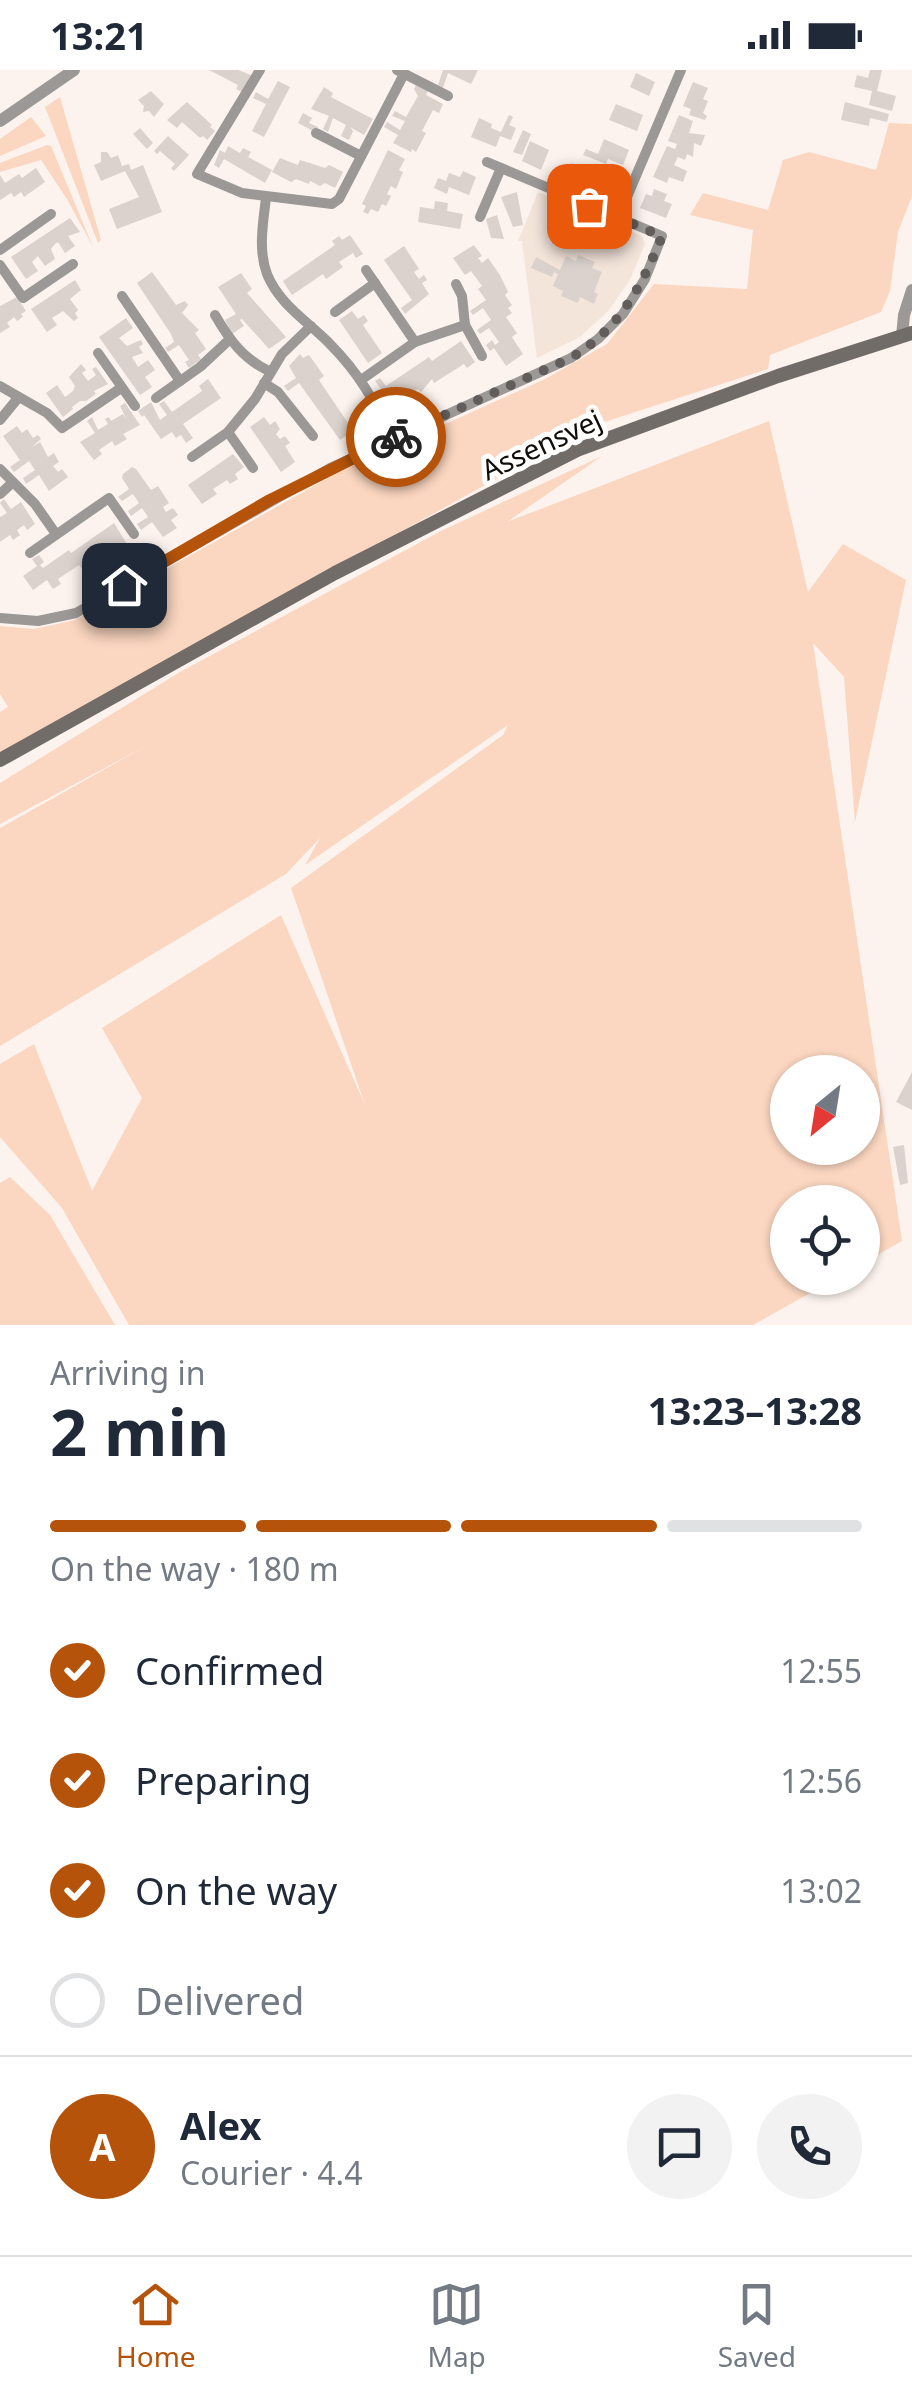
<!DOCTYPE html>
<html lang="en">
<head>
<meta charset="utf-8">
<style>
  :root { --surface:#fff; --page:#f2f2f3; --text:#1f2937; --muted:#747a83; --line:#e0e1e3; --accent:#b45309 }
  body { margin:0; font-family:"Noto Sans",sans-serif; background:var(--page); color:var(--text); height:100vh; display:flex; flex-direction:column; font-size:38px; white-space:nowrap }
  * { box-sizing:border-box; margin:0 }
  p { font-size:32px; color:var(--muted) }
  .icon { flex:none; width:55px; height:55px; fill:none; stroke:currentColor; stroke-width:2; stroke-linecap:round; stroke-linejoin:round }
  .map { position:relative; height:1255px; overflow:hidden }
  .sheet { display:flex; flex-direction:column; background:var(--surface); flex:1 }
  .sheet>* { flex:none }
  .needle { width:65px; rotate:210deg }
  .fabs { position:absolute; left:770px; top:985px; display:grid; gap:20px }
  .fabs a { display:grid; place-items:center; width:110px; height:110px; border-radius:50%; background:var(--surface); box-shadow:0 2px 8px #0004; font-size:50px }
  .pin { position:absolute; display:grid; place-items:center; width:85px; height:85px; color:#fff; margin:-42px; border-radius:20px; box-shadow:0 5px 15px #0006 }
  .courier { position:absolute; display:grid; place-items:center; width:100px; height:100px; margin:-50px; border:8px solid #b45309; border-radius:50%; background:#fff; color:#222; box-shadow:0 2px 12px #0007 }
  .headline em { font-style:normal; font-weight:700 }
  .headline div { display:flex; flex-direction:column-reverse }
  .headline { display:flex; align-items:center; justify-content:space-between; height:170px; padding:0 50px }
  h1 { font-size:65px; font-weight:700; line-height:75px }
  .bar { display:grid; grid-template-columns:repeat(4,1fr); gap:15px 10px; align-content:center; height:120px; padding:0 50px }
  .bar i { height:12px; border-radius:8px; background:var(--line) }
  .bar .current { background:var(--accent) }
  .bar p { grid-column:span 4 }
  .line { display:flex; align-items:center; gap:25px; padding:0 50px; border-top:2px solid var(--line) }
  .line div { flex:1 }
  .round { display:grid; place-items:center; flex:none; width:105px; height:105px; border-radius:52px; background:var(--page) }
  ol { padding:0 50px; list-style:none }
  li { display:flex; align-items:center; gap:30px; height:110px }
  li p { margin-inline-start:auto }
  li .icon { padding:10px; border-radius:50%; background:var(--accent); color:#fff; stroke-width:4 }
  li:last-child { color:var(--muted) }
  li i { width:55px; height:55px; border:5px solid var(--line); border-radius:50% }
  .status { display:flex; justify-content:space-between; align-items:center; height:70px; padding:0 50px; background:var(--surface); direction:ltr }
  .status svg { height:28px; fill:currentColor }
  .tabs { display:flex; justify-content:space-around; align-items:center; height:140px; border-top:2px solid var(--line); background:var(--surface); font-size:28px; color:var(--muted) }
  .tabs a { display:grid; justify-items:center; gap:5px }
  .tabs .current { color:var(--accent) }
  .map>svg:first-child { display:block }
  .built { fill:#f4e5db }
  .green { fill:#fbd6c0; fill-rule:evenodd }
  .building { fill:#dbd2cd }
  .lines { fill:none; stroke-linecap:round; stroke-linejoin:round }
  .minor { stroke:#9c9896; stroke-width:10 }
  .tertiary { stroke:#9c9896; stroke-width:12 }
  .secondary { stroke:#726c69; stroke-width:14 }
  .done { stroke:#625d5a; stroke-width:10; stroke-dasharray:0 18 }
  .route { stroke:#b45309; stroke-width:12 }
  .labels { text-anchor:middle; dominant-baseline:central; stroke-width:10; stroke-linejoin:round; paint-order:stroke }
  .street-label { font-size:28px; fill:#0f0c0a; stroke:#fff }
</style>
</head>
<body>
<div class="status"><b>13:21</b><svg viewBox="0 0 49 12"><path d="M0 12V9h3v3zM5 12V6h3v6zM10 12V3h3v9zM15 12V0h3v12zM26 1h20v11H26zM47 4h2v5h-2z"/></svg></div>
<div class="map">
<svg width="912" height="1255" viewBox="0 0 912 1255">
  <rect width="100%" height="100%" fill="#fcf3ee"/>
  <!-- built -->
  <path class="built" d="M538,122L642,166L645,174L630,210L608,241L580,267L537,288L522,171H518Z"/>
  <!-- green -->
  <g class="green">
    <path d="M60,27L101,170L98,173L45,37Z"/>
    <path d="M31,47L46,66L0,86V69Z"/>
    <path d="M889,53L912,54V126L898,162L890,221L881,242L770,285L768,299L592,356L0,683V642L8,637L0,624V556L34,559L75,550L337,403L545,309L607,274L654,214L747,219L753,160L690,145L703,123L768,140L783,90L809,82L876,100Z"/>
    <path d="M47,75L51,76L93,177L67,129L41,90L0,102V93Z"/>
    <path d="M769,351L808,522L843,474L906,510L855,752L844,607L813,573L902,1171L863,1193L862,1132H788V1208H837L753,1255H129L62,1138L0,1067V994L34,974L92,1121L142,1028L102,958L281,845L365,1035L291,818L503,665L508,655L305,795L320,768L286,804L0,976V758L146,676L0,754V713L180,602L441,461L602,386L507,452ZM788,1002H862V1078H788Z"/>
    <path d="M10,1107L50,1145L115,1255H0V1113Z"/>
  </g>
  <!-- building -->
  <g class="building">
    <path d="M209,0H238L251,5L242,22L236,19L238,15Z"/>
    <path d="M443,0H478L471,14L448,3L443,18L438,15Z"/>
    <path d="M870,0H882L877,21L896,26L892,41L869,35L872,21L854,17L857,5L868,8Z"/>
    <path d="M636,3L655,12L649,26L630,17Z"/>
    <path d="M278,11L290,17L264,67L252,61L266,34L253,28L256,22L268,29Z"/>
    <path d="M693,12L708,18L703,29L708,31L703,43L707,46L705,50L689,45L691,39L683,36Z"/>
    <path d="M416,15L428,21L426,25L443,34L439,43L433,40L422,61L426,63L416,82L412,79L411,82L393,73L398,65L384,57L387,52L400,60L405,51L392,46L395,41L406,47L418,26L414,19Z"/>
    <path d="M324,17L333,23L331,27L373,49L364,65L350,57L353,61L349,70L341,66L346,55L333,48L328,62L323,59L329,46L311,39Z"/>
    <path d="M151,21L164,34L154,47L149,41L143,42L144,36L138,30Z"/>
    <path d="M187,32L212,55L210,57L215,61L207,70L203,66L200,68L182,52L177,58L167,50Z"/>
    <path d="M845,32L889,44L887,52L870,48L869,56L841,50Z"/>
    <path d="M616,34L643,45L637,61L609,50Z"/>
    <path d="M303,43L312,48L309,53L318,57L315,62L298,53Z"/>
    <path d="M509,45L513,47L509,55L516,58L511,70L500,66L496,77L471,67L479,48L492,54L491,58L501,62Z"/>
    <path d="M679,45L693,51L689,63L705,65L701,76L694,73L693,87L687,84L685,90L678,87L674,95L687,101L683,112L669,107L667,113L653,107L667,76L675,79L677,74L668,71Z"/>
    <path d="M140,58L153,73L147,79L133,64Z"/>
    <path d="M523,60L531,64L522,85L513,82Z"/>
    <path d="M168,66L189,85L174,101L171,98L175,94L160,81L157,84L154,81Z"/>
    <path d="M604,69L629,80L623,95L608,89L606,94L583,85L586,79L598,84Z"/>
    <path d="M530,71L549,80L541,100L522,91Z"/>
    <path d="M228,76L240,83L243,78L251,82L248,87L272,100L265,113L224,89L219,98L214,95L220,80L225,83Z"/>
    <path d="M388,80L405,89L399,100L403,102L396,119L391,116L387,124L391,126L386,136L382,134L378,142L371,139L368,144L363,142L366,136L362,134Z"/>
    <path d="M101,82H107L111,88L118,85L122,96L129,94L131,100L143,95L162,142L117,159L109,139L139,127L125,101L101,111L94,95L101,92Z"/>
    <path d="M280,88L298,95L300,90L325,98L329,95L343,102L335,118L325,113L320,116L310,111L309,114L296,109L291,112L272,102Z"/>
    <path d="M571,93L600,104L602,99L615,105L607,124L567,104Z"/>
    <path d="M36,98L45,112L24,127L21,122L14,127L11,123L0,130V105L5,113L19,104L22,108Z"/>
    <path d="M463,101L476,107L469,125L449,117L447,124L434,118L438,108L446,111L449,103L460,107Z"/>
    <path d="M654,119L667,124L664,131L672,134L666,148L640,138L646,124L652,126Z"/>
    <path d="M517,122L523,155L513,157L501,127Z"/>
    <path d="M435,131L448,133L447,141L463,144L460,159L418,152L420,137L434,139Z"/>
    <path d="M497,145L504,169L491,168L486,149Z"/>
    <path d="M70,148L80,162L68,166L75,176L65,183L58,172L55,174L51,179L55,189L45,196L38,186L32,192L38,201L26,209L11,187Z"/>
    <path d="M350,165L363,184L356,188L353,183L339,192L343,197L329,207L326,209L323,204L292,225L283,211L335,175L332,171L339,166L342,170Z"/>
    <path d="M474,175L482,186L478,188L482,193L488,188L500,205L508,222L505,225L512,235L508,238L512,243L506,247L517,263L512,267L523,284L506,296L494,278L490,281L486,275L492,270L495,275L499,272L489,258L480,264L477,260L491,250L483,238L473,245L470,241L486,230L478,219L482,216L471,201L465,205L453,188Z"/>
    <path d="M404,176L419,199L414,202L419,209L424,205L427,210L422,213L429,224L405,244L401,238L412,230L384,190Z"/>
    <path d="M578,185L595,192L592,198L602,202L594,222L598,224L594,234L580,227L578,233L561,226L563,221L553,216L558,204L554,202L552,207L531,198L536,187L560,200L566,186L576,191Z"/>
    <path d="M152,202L176,235L185,231L188,235L182,243L199,260L195,263L206,279L198,285L201,289L189,298L185,292L189,290L179,275L168,282L165,278L174,272L171,264L137,213Z"/>
    <path d="M241,203L252,219L247,223L286,267L269,279L242,249L240,250L244,256L232,264L225,250L236,244L218,217Z"/>
    <path d="M75,210L81,220L70,229L78,240L75,243L78,248L74,251L63,241L52,248L57,255L47,262L31,239Z"/>
    <path d="M17,227L26,241L21,244L23,247L17,251L14,247L7,253L10,257L0,263V236Z"/>
    <path d="M352,241L358,249L364,245L368,251L363,255L382,283L368,293L339,250Z"/>
    <path d="M126,248L133,258L119,268L127,276L141,270L143,274L139,277L143,283L132,287L138,297L148,290L155,300L145,307L152,317L140,325L99,267Z"/>
    <path d="M461,271L475,292L467,298L464,294L434,313L432,309L421,322L418,319L397,334L387,320L384,323L375,311L380,308L386,316L429,287L432,291Z"/>
    <path d="M300,284L303,288L309,285L324,306L319,310L325,319L348,353L353,349L358,357L340,370L299,313L288,321L284,316L296,308L289,296Z"/>
    <path d="M81,294L86,300L82,303L88,311L96,305L92,299L96,297L108,314L94,321L96,324L86,331H80L72,337L73,339L63,347L46,323L57,315L65,327L73,321L75,316L69,307Z"/>
    <path d="M208,309L221,328L183,354L193,368L186,373L181,365L176,368L172,362L161,369L144,345L142,347L138,341L151,332L160,350L167,345L159,334L164,331L172,342L202,321L199,316Z"/>
    <path d="M125,333L140,355L123,364L127,369L115,376L112,371L99,380L102,384L94,390L80,372L95,363L87,351L92,347L98,360L108,354L105,349L109,347L111,351L123,344L127,350L120,336Z"/>
    <path d="M264,347L270,355L275,351L280,359L276,364L280,369L285,366L290,373L285,376L295,392L281,402L250,357Z"/>
    <path d="M17,356L22,363L27,359L33,368L38,365L41,369L32,377L40,372L48,387L54,383L59,392L53,396L58,402L62,399L68,407L49,421L39,405L26,414L23,408L35,400L29,391L14,402L10,397L20,390L3,366Z"/>
    <path d="M233,384L244,397L235,404L238,409L230,414L227,410L213,419L217,424L202,434L188,415Z"/>
    <path d="M132,397L136,399L151,420L158,416L169,433L163,437L166,442L173,438L178,445L171,450L177,458L163,467L152,452L141,460L137,454L148,447L142,438L131,446L128,441L139,433L133,424L122,431L118,427L129,419L122,408L123,404Z"/>
    <path d="M4,429L11,439L21,432L35,454L27,460L24,455L17,460L20,465L13,470L10,465L0,472V447L7,443L0,433Z"/>
    <path d="M114,453L127,474L111,481L86,504L79,495L58,509L61,514L53,519L47,510L33,520L23,506L37,496L32,489L39,485L44,492L40,495L43,498L69,480L71,483Z"/>
    <path d="M912,1002V1040L896,1032Z"/>
    <path d="M904,1075L908,1113L900,1115L893,1077Z"/>
  </g>
  <g class="lines">
    <!-- minor -->
    <g class="minor">
      <path d="M260,0L197,104L242,123L332,134L339,129L404,4"/>
      <path d="M397,0L448,26"/>
      <path d="M316,63L361,86"/>
      <path d="M266,128C263,153 258,180 267,204C279,234 307,251 329,273C357,301 377,332 390,369"/>
      <path d="M480,147L501,98"/>
      <path d="M618,148L681,0"/>
      <path d="M0,180L51,144"/>
      <path d="M0,195L23,228L73,194"/>
      <path d="M366,200L415,272"/>
      <path d="M456,214L462,226L465,255L482,286"/>
      <path d="M122,226L180,311"/>
      <path d="M335,242L375,213"/>
      <path d="M215,245C229,269 243,289 269,301"/>
      <path d="M98,283L135,336"/>
      <path d="M361,310L415,272L465,255"/>
      <path d="M264,313L278,322L313,366"/>
      <path d="M0,316L47,343L62,358L121,318"/>
      <path d="M156,328L200,297L229,270"/>
      <path d="M0,350L18,328"/>
      <path d="M228,362L253,398"/>
      <path d="M192,387L228,362L255,329L282,284L311,256"/>
      <path d="M0,399L35,434L56,464"/>
      <path d="M0,424L12,413"/>
      <path d="M30,483L109,428L134,464"/>
      <path d="M0,548L38,551L76,543L330,398L571,288L598,269L623,244L645,209L662,166L487,92"/>
    </g>
    <!-- tertiary -->
    <g class="tertiary">
      <path d="M0,51L74,0"/>
      <path d="M902,266L904,245L912,220"/>
    </g>
    <!-- secondary -->
    <path class="secondary" d="M0,690L335,503L577,380L778,306L912,263"/>
  </g>
  <g class="lines">
    <!-- done -->
    <path class="done" d="M396,367L571,288C620,258 641,218 662,166L589,136"/>
    <!-- route -->
    <path class="route" d="M124,515L270,430L396,367"/>
  </g>
  <g class="labels">
    <!-- street labels -->
    <g class="street-label">
      <text transform="translate(541 374) rotate(-25)">Assensvej</text>
    </g>
  </g>
</svg>
<div class="fabs">
<a><svg class="needle" viewBox="-14 -14 28 28"><path d="M0-13l5 13h-10z" fill="#e53935"/><path d="M0 13l5-13h-10z" fill="#747a83"/></svg></a>
<a><svg class="icon" aria-label="locate" viewBox="0 0 24 24"><circle cx="12" cy="12" r="6"/><path d="M12 2v4M12 18v4M2 12h4M18 12h4"/></svg></a>
</div>
<div class="pin" style="left:589px;top:136px;background:#ea580c"><svg class="icon" aria-label="bag" viewBox="0 0 24 24"><path d="M5 8h14l-1 12H6zM9 8a3 3 0 0 1 6 0"/></svg></div>
<div class="pin" style="left:124px;top:515px;background:#1f2937"><svg class="icon" aria-label="home" viewBox="0 0 24 24"><path d="M3 11l9-7 9 7M6 9v11h12V9"/></svg></div>
<div class="courier" style="left:396px;top:367px"><svg class="icon" aria-label="bike" viewBox="0 0 24 24"><circle cx="6" cy="16" r="4"/><circle cx="18" cy="16" r="4"/><path d="M6 16l4-8h5l3 8M10 8l3 8H6M13 5h3"/></svg></div>
</div>
<section class="sheet">
<div class="headline"><div><h1>2 min</h1><p>Arriving in</p></div><em>13:23–13:28</em></div>
<div class="bar"><i class="current"></i><i class="current"></i><i class="current"></i><i></i><p>On the way · 180 m</p></div>
<ol>
<li><svg class="icon" aria-label="check" viewBox="0 0 24 24"><path d="M5 12l5 5 9-10"/></svg>Confirmed<p>12:55</p></li>
<li><svg class="icon" aria-label="check" viewBox="0 0 24 24"><path d="M5 12l5 5 9-10"/></svg>Preparing<p>12:56</p></li>
<li><svg class="icon" aria-label="check" viewBox="0 0 24 24"><path d="M5 12l5 5 9-10"/></svg>On the way<p>13:02</p></li>
<li><i></i>Delivered</li>
</ol>
<div class="line" style="height:180px"><b class="round" style="background:var(--accent);color:#fff">A</b><div><b>Alex</b><p>Courier · 4.4</p></div><a class="round"><svg class="icon" aria-label="chat" viewBox="0 0 24 24"><path d="M4 5h16v11H9l-5 4z"/></svg></a><a class="round"><svg class="icon" aria-label="phone" viewBox="0 0 24 24"><path d="M5 4h4l2 5-3 2q2 4 5 5l2-3 5 2v4C11 20 4 13 5 4z"/></svg></a></div>
</section>
<nav class="tabs">
<a class="current"><svg class="icon" aria-label="home" viewBox="0 0 24 24"><path d="M3 11l9-7 9 7M6 9v11h12V9"/></svg>Home</a>
<a><svg class="icon" aria-label="map" viewBox="0 0 24 24"><path d="M3 6l6-2 6 2 6-2v14l-6 2-6-2-6 2zM9 4v14M15 6v14"/></svg>Map</a>
<a><svg class="icon" aria-label="saved" viewBox="0 0 24 24"><path d="M7 4h10v16l-5-4-5 4z"/></svg>Saved</a>
</nav>
</body>
</html>
